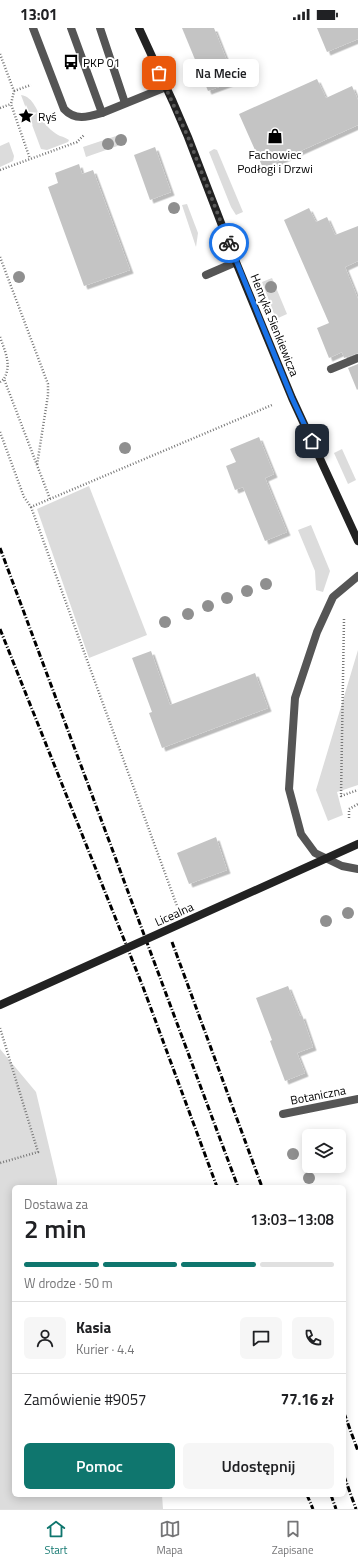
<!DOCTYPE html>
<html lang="pl">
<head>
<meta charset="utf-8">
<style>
  :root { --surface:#fff; --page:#f6f6f6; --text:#202124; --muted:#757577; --line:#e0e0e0; --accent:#0f766e }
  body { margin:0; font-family:"Titillium Web",sans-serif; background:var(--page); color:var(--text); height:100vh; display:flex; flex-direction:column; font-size:15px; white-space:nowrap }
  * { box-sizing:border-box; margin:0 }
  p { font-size:13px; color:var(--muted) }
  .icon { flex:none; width:22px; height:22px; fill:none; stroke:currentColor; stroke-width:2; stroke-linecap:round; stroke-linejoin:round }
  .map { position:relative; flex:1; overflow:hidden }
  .sheet { position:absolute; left:12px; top:1157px; width:334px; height:312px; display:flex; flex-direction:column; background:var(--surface); border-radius:6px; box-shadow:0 2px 10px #0003 }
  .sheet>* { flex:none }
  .tools { position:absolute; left:302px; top:1101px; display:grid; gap:8px }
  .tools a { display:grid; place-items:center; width:44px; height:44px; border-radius:6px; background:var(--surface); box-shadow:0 2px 10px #0003; font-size:20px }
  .pin { position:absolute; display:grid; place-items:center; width:34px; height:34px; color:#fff; margin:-17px; border-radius:8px; box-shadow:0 2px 6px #0006 }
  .courier { position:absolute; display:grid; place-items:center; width:40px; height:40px; margin:-20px; border:3px solid #1a73e8; border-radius:50%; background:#fff; color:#222; box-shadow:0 1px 5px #0007 }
  .bubble { position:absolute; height:28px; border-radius:6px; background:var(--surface); box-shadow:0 2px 10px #0003; font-size:13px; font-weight:600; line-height:28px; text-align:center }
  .headline em { font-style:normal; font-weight:600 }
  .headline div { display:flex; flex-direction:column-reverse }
  .headline { display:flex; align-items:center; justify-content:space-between; height:68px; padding:0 12px }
  h1 { font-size:26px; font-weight:600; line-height:30px }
  .bar { display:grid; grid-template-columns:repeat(4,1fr); gap:6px 4px; align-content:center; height:48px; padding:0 12px }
  .bar i { height:5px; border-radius:3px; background:var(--line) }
  .bar .current { background:var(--accent) }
  .bar p { grid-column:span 4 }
  .line { display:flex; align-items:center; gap:10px; padding:0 12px; border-top:1px solid var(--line) }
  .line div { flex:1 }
  .round { display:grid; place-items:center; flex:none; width:42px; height:42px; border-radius:6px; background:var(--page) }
  .cta { display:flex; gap:8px; margin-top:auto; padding:8px 12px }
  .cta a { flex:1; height:46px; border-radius:6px; background:var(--accent); color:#fff; font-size:16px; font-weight:600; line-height:46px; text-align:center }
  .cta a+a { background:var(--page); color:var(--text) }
  .status { display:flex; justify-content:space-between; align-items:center; height:28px; padding:0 20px; background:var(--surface); direction:ltr }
  .status svg { height:11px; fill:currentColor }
  .tabs { display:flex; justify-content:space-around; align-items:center; height:56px; border-top:1px solid var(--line); background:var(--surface); font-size:11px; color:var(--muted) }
  .tabs a { display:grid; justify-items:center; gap:2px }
  .tabs .current { color:var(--accent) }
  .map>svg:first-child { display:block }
  .green { fill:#dcdcdc }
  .building { fill:#c4c4c4; filter:url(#shadow) }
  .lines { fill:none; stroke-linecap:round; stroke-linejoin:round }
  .path { stroke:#777; stroke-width:2.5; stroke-dasharray:1 2; stroke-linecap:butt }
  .lane { stroke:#555; stroke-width:8 }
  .street { stroke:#555; stroke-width:8 }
  .secondary { stroke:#222; stroke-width:8 }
  .rail { stroke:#000; stroke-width:3; stroke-dasharray:6 2 1 2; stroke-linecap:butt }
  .secondary-bridge { stroke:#222; stroke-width:8 }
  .tree { fill:#8f8f8f }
  .done { stroke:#595959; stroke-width:4; stroke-dasharray:0 7.2 }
  .route { stroke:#1a73e8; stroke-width:5 }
  .labels { text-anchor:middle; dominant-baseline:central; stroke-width:4; stroke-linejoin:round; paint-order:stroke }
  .poi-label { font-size:12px; fill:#000; stroke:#fff; text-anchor:start }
  .street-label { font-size:12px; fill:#000; stroke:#fff }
</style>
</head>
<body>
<div class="status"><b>13:01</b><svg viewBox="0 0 49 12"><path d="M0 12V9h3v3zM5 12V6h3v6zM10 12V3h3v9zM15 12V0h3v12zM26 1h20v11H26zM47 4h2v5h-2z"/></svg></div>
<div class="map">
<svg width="358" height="1481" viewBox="0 0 358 1481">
  <defs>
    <filter id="shadow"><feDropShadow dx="3.5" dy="3.5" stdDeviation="0" flood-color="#0004"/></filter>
  </defs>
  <rect width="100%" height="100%" fill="#fff"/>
  <!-- green -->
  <g class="green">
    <path d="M21,67C34,69 37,84 43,93C47,99 54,105 60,108C64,109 66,110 69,112L68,114L47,122L41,121Z"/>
    <path d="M122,106L126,115L86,129L83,119Z"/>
    <path d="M9,114L14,128L13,133L0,139V118Z"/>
    <path d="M214,121L217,122L243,184L236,187L231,179L209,124Z"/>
    <path d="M187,176L198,205L196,219L182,177Z"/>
    <path d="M272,250L287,286L276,291L262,254Z"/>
    <path d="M342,421L356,452L348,456L334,425Z"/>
    <path d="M89,458L147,607L89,630L37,481Z"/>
    <path d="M311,497L330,543L323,564L316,562L315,543L298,502Z"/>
    <path d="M358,622V757L337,764L343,787L328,793L316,762Z"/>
    <path d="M0,1021L36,1064L57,1152V1159H14V1467H162L163,1481H0Z"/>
  </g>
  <!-- building -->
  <g class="building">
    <path d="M182,0H214L235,53L208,63Z"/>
    <path d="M317,0H358V11L327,24Z"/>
    <path d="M317,51L326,70L352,58L358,72V97L263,140L239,86Z"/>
    <path d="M155,119L171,164L150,172L134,127Z"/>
    <path d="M79,136L82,146L93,142L130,242L84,258L48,159L58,155L55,145Z"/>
    <path d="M309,180L316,194L327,189L335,207L358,198V233L345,239L358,271V325L344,330L342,324L329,330L317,300L329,295L284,192Z"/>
    <path d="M358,336V361L357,362L348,340Z"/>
    <path d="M259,409L274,446L265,450L287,504L265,513L243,459L235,462L226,438L236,434L230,421Z"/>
    <path d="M151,623L170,677L255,645L268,680L162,720L149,685L152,684L132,630Z"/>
    <path d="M216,809L227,842L189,856L177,825Z"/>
    <path d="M288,958L300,988L302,987L313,1019L297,1025L305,1045L285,1053L270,1013L272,1012L256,970Z"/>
  </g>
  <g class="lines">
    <!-- path -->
    <g class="path">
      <path d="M0,26L14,63L11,76L30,131"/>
      <path d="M14,63L31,57"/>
      <path d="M0,80L11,76"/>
      <path d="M0,142L77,114L84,107"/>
      <path d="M0,229L48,356V367L37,437"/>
      <path d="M0,309C5,324 12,336 4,351L50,471"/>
      <path d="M0,354L4,351"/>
      <path d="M0,404L24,469L31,479L272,377"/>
      <path d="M31,479L177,878"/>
      <path d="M344,591L341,768L358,762"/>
      <path d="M349,790V781L358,776"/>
      <path d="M0,1000L38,1124L0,1135"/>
    </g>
    <!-- lane -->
    <g class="lane">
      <path d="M33,0L64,81C75,93 88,89 102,85"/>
      <path d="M71,0L102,85L166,59"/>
      <path d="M100,0L125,75"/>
      <path d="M206,247L236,234"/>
      <path d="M358,548L333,569L317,604L295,670L289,761L301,806L315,825L342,838L358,841"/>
    </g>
    <!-- street -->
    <g class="street">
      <path d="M331,341L358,330"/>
      <path d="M283,1086L358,1071"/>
    </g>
    <!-- secondary -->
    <path class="secondary" d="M139,0L173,74L188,109L236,234L292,370L358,513"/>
    <!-- rail -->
    <g class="rail">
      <path d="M0,520L238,1159"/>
      <path d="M0,601L143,959L217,1159"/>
      <path d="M172,914L262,1159"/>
      <path d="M344,1385L358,1423"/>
      <path d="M344,1448L356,1481"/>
      <path d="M307,1467L313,1481"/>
      <path d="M331,1467L336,1481"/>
    </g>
    <!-- secondary-bridge -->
    <path class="secondary-bridge" d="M0,977L358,816"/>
  </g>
  <!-- trees -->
  <g class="tree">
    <circle cx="121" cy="112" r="6"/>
    <circle cx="108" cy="116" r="6"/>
    <circle cx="174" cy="180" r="6"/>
    <circle cx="19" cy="249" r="6"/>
    <circle cx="271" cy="259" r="6"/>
    <circle cx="125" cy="420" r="6"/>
    <circle cx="266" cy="556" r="6"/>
    <circle cx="247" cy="563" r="6"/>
    <circle cx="227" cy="570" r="6"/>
    <circle cx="208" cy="578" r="6"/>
    <circle cx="188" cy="586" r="6"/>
    <circle cx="165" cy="594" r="6"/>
    <circle cx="348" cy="885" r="6"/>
    <circle cx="326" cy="893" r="6"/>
    <circle cx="293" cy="1126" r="6"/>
    <circle cx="309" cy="1150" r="6"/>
  </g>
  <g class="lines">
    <!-- done -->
    <path class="done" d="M159,45L188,109L229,215"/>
    <!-- route -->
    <path class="route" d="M229,215L292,370L312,413"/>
  </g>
  <!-- icons -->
  <defs>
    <symbol id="bus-bare" viewBox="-9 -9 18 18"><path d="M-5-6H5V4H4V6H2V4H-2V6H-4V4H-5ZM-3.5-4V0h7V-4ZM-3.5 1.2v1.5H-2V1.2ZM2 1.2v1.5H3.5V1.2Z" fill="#000" stroke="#fff" stroke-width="2.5" paint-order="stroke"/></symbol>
    <symbol id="sight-bare" viewBox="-9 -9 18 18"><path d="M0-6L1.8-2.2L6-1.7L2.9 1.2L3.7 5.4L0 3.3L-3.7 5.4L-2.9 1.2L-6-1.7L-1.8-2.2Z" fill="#000" stroke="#fff" stroke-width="2.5" paint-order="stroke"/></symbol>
    <symbol id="shop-bare" viewBox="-9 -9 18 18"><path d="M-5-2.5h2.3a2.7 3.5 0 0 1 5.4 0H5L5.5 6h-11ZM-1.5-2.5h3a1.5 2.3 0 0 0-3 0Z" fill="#000" stroke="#fff" stroke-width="2.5" paint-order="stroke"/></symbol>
  </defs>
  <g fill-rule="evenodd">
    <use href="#bus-bare" x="60" y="23" width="22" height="22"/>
    <use href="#sight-bare" x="15" y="77" width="22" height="22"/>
    <use href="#shop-bare" x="264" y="97" width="22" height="22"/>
  </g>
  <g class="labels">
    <!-- poi labels -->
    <g class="poi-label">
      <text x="83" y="34">PKP 01</text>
      <text x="38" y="88">Ryś</text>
      <text x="275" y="126" text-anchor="middle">Fachowiec<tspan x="275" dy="14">Podłogi i Drzwi</tspan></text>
    </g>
    <!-- street labels -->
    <g class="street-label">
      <text transform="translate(275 297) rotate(68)">Henryka Sienkiewicza</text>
      <text transform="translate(174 886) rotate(-24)">Licealna</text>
      <text transform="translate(318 1067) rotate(-11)">Botaniczna</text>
    </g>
  </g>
</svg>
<div class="tools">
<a><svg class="icon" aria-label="layers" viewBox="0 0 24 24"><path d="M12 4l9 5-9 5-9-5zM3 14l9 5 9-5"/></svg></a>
</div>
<div class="pin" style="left:159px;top:45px;background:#ea580c"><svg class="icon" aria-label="bag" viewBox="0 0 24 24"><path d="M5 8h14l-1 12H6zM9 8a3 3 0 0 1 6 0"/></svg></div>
<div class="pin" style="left:312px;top:413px;background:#1f2937"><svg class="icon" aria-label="home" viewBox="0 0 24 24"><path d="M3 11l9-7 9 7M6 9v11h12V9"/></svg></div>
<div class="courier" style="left:229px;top:215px"><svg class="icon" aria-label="bike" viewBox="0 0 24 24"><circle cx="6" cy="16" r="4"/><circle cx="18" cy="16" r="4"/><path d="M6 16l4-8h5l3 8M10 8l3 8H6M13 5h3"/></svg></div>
<div class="bubble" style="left:183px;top:31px;width:76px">Na Mecie</div>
<section class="sheet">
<div class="headline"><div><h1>2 min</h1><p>Dostawa za</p></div><em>13:03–13:08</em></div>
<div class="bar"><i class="current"></i><i class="current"></i><i class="current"></i><i></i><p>W drodze · 50 m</p></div>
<div class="line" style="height:72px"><a class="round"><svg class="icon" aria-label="person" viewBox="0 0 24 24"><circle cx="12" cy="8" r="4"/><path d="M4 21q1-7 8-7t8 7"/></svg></a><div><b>Kasia</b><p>Kurier · 4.4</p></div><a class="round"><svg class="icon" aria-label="chat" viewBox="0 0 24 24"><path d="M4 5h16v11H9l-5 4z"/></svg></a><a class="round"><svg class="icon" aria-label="phone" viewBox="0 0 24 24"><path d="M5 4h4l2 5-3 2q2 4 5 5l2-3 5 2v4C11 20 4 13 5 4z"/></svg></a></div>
<div class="line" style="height:52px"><div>Zamówienie #9057</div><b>77.16 zł</b></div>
<div class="cta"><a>Pomoc</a><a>Udostępnij</a></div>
</section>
</div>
<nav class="tabs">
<a class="current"><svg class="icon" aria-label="home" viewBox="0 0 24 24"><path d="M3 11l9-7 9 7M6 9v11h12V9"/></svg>Start</a>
<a><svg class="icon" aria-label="map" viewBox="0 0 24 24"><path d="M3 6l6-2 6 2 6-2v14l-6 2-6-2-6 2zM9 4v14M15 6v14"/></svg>Mapa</a>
<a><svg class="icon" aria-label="saved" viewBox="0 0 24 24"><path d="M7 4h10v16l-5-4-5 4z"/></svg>Zapisane</a>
</nav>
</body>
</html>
